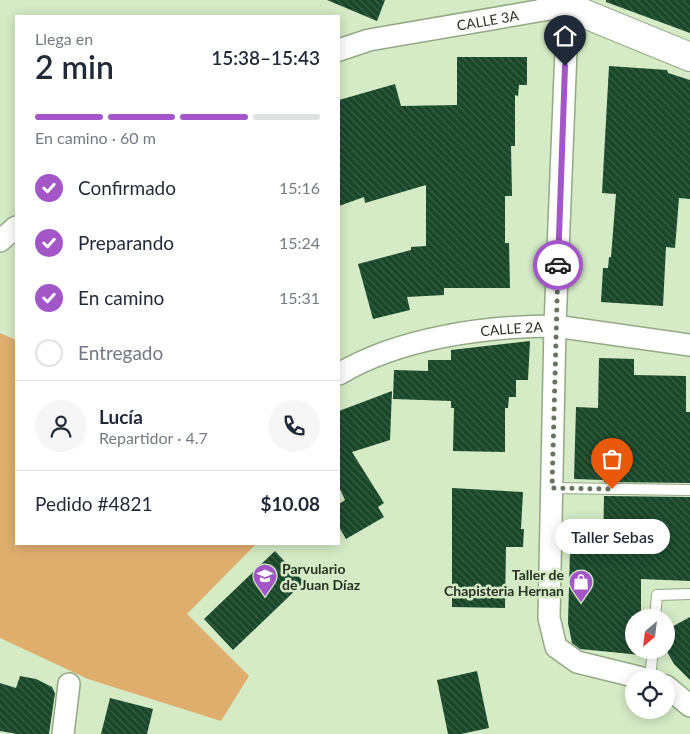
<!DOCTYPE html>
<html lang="es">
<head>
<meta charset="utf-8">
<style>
  :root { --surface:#fff; --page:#f6f6f7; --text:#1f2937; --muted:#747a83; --line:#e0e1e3; --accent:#a256c8 }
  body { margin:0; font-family:Lato,sans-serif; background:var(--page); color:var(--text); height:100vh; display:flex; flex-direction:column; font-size:19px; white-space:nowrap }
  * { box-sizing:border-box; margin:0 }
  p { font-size:16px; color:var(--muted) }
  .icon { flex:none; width:28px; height:28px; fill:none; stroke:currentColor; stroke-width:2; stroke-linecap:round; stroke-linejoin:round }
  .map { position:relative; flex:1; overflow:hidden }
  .drawer { position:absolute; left:15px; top:15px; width:325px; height:530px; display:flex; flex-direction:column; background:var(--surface); border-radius:0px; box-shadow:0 2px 12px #0003 }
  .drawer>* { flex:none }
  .needle { width:32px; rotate:208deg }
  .controls { position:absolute; left:625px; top:609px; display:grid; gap:10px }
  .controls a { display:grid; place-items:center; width:50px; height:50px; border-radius:50%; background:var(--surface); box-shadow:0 2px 12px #0003; font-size:25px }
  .pin { position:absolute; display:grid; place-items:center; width:42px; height:42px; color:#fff; margin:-51px -21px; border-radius:50% 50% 50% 0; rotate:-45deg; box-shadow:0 0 5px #0007 }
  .pin .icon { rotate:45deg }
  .courier { position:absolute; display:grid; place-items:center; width:50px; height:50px; margin:-25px; border:4px solid #a256c8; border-radius:50%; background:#fff; color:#222; box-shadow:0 1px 6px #0007 }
  .bubble { position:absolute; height:35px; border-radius:18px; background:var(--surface); box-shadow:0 2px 12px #0003; font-size:16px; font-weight:600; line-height:35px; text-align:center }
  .headline em { font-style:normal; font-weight:600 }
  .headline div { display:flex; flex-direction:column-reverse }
  .headline { display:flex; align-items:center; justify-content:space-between; height:85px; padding:0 20px }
  h1 { font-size:32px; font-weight:600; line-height:38px }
  .bar { display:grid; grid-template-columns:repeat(4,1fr); gap:8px 5px; align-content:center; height:60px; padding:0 20px }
  .bar i { height:6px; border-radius:4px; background:var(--line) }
  .bar .selected { background:var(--accent) }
  .bar p { grid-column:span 4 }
  .line { display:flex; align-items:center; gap:12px; padding:0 20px; border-top:1px solid var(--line) }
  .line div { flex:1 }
  .round { display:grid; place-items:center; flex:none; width:52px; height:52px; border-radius:26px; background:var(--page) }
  ol { padding:0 20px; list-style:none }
  li { display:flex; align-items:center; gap:15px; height:55px }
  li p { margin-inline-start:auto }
  li .icon { padding:5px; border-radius:50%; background:var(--accent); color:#fff; stroke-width:4 }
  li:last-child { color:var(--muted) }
  li i { width:28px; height:28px; border:2px solid var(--line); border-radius:50% }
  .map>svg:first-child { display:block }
  .pitch { fill:#dfae6d }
  .building { fill:url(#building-back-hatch) }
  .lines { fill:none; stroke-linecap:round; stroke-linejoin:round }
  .lane-casing { stroke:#93a885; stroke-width:12 }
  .street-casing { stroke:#93a885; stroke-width:24 }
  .secondary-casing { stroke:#93a885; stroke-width:30 }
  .lane { stroke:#fff; stroke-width:10 }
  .street { stroke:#fff; stroke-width:21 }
  .secondary { stroke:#fff; stroke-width:28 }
  .done { stroke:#66735d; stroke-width:5; stroke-dasharray:0 9 }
  .route { stroke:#a256c8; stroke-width:6 }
  .labels { text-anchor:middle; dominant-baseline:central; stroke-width:5; stroke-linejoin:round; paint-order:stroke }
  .street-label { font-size:14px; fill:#2a3224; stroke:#d4ebc6 }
  .poi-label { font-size:14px; font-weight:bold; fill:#2a3224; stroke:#d4ebc6; text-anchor:start }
</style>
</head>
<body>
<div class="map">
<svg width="690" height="734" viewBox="0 0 690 734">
  <defs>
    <pattern id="building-back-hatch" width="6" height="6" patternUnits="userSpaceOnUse" patternTransform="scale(1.25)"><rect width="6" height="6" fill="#19472a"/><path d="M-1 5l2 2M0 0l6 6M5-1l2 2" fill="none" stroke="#3a6047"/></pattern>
  </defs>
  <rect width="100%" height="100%" fill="#d4ebc6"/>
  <!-- pitch -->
  <path class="pitch" d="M0,333L16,340V544H256L187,614L249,676L221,721L88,679L0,638Z"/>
  <!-- building -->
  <g class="building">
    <path d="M327,0H385L377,21Z"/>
    <path d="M606,0H690V33L606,2Z"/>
    <path d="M457,57H527V85H519L518,96L515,95V146H511L512,196H505V243H509L510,288H444V295L407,297L410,310L373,319L358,264L411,250V247L426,246V185L365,203L364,197L339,206V100L395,84L401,106L457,105Z"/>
    <path d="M609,66L667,70L668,73L690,80V199L679,198L675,248L666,247L663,306L601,302L603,268H608L609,257H611L616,194L602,193Z"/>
    <path d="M530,341L528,380H516V397H509L508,408H505V452L453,451L454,408H451V401L393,399L394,370L428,371V360H451V350Z"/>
    <path d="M599,358L634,359V375L686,376V412H690V483L604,482V480L574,479L576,407L598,408Z"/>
    <path d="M392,391L390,440L352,452L384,503L378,507L384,517L346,539L339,527V504L345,500L339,487V411Z"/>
    <path d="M452,488L523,492L521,529H524L523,547H506L505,608L452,607Z"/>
    <path d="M604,496L690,497V581L641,579V618H634V650H641V655L580,649L572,643L568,623L570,550L603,551Z"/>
    <path d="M275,551L304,582L233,650L204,619Z"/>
    <path d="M690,617V680L674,664L666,650V630Z"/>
    <path d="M477,671L489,728L461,734H448L437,680Z"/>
    <path d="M20,676L36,679L52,687L55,693L49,734H17L0,731V683L16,688Z"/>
    <path d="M110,698L153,709L147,734H101Z"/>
  </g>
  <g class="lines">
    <defs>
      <g id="lane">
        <path d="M552,488L690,490"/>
        <path d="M655,618L657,595L690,594"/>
        <path d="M650,678L653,650"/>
      </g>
      <g id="street">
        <path d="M568,0L555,326L549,618L556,647L577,662L642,678"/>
        <path id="s1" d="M339,50L369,40L567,6"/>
        <path d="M0,241L16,227"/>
        <path id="s2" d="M339,374C399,338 486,326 555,326L690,345"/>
        <path d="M666,686L690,706"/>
        <path d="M63,734L69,684"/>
      </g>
      <path id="secondary" d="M551,0L690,57"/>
    </defs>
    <!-- lane casing -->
    <use href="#lane" class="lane-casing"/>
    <!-- street casing -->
    <use href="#street" class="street-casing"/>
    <!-- secondary casing -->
    <use href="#secondary" class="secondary-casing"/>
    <!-- lane -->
    <use href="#lane" class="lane"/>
    <!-- street -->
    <use href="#street" class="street"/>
    <!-- secondary -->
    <use href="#secondary" class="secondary"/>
  </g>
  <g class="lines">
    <!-- done -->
    <path class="done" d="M558,265L552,488L612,489"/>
    <!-- route -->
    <path class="route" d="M558,265L565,66"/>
  </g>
  <!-- icons -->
  <defs>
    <symbol id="school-pin" viewBox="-11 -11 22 30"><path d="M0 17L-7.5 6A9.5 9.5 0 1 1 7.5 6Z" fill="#a256c8" stroke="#d4ebc6"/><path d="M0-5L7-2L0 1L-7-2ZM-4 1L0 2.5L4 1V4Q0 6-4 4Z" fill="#fff"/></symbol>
    <symbol id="shop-pin" viewBox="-11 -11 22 30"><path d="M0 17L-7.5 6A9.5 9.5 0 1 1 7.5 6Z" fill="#a256c8" stroke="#d4ebc6"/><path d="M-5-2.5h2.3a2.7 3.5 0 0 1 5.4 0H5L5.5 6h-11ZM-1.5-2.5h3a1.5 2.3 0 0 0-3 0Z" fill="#fff"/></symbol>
  </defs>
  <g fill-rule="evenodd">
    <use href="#school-pin" x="251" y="562" width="28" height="38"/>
    <use href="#shop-pin" x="567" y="568" width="28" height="38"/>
  </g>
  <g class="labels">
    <!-- street labels -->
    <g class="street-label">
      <text stroke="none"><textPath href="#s1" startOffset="152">CALLE 3A</textPath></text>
      <text stroke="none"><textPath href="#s2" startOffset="180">CALLE 2A</textPath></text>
    </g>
    <!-- poi labels -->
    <g class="poi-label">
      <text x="282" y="568">Parvulario<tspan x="282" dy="16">de Juan Díaz</tspan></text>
      <text x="564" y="574" text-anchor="end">Taller de<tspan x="564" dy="16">Chapisteria Hernan</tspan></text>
    </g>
  </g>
</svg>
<div class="controls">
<a><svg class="needle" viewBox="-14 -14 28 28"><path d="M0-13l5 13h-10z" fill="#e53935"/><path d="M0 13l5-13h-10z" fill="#747a83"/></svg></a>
<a><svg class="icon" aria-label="locate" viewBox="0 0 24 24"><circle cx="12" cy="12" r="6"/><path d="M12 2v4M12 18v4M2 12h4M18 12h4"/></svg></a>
</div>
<div class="pin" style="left:612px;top:489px;background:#ea580c"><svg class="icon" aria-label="bag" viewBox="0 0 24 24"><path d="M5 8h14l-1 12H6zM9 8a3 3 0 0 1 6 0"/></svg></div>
<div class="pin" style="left:565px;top:66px;background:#1f2937"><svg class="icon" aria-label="home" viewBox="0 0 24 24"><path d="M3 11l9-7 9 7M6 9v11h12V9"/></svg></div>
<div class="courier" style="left:558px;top:265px"><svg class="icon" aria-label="car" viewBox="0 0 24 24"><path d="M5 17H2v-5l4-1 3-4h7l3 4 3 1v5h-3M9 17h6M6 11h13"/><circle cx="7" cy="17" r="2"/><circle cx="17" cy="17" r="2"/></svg></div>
<div class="bubble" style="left:555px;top:519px;width:115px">Taller Sebas</div>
<section class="drawer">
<div class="headline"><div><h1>2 min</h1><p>Llega en</p></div><em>15:38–15:43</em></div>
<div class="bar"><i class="selected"></i><i class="selected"></i><i class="selected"></i><i></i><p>En camino · 60 m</p></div>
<ol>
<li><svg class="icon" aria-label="check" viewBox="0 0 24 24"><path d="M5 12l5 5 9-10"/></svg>Confirmado<p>15:16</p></li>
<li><svg class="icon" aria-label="check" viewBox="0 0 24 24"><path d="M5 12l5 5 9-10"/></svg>Preparando<p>15:24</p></li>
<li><svg class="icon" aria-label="check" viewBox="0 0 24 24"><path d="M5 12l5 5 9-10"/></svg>En camino<p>15:31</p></li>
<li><i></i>Entregado</li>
</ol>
<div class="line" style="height:90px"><a class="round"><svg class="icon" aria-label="person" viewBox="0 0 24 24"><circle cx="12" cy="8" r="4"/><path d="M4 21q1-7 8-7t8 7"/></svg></a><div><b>Lucía</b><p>Repartidor · 4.7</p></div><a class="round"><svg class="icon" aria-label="phone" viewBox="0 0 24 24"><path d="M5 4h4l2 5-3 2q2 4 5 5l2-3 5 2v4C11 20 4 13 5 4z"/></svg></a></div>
<div class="line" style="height:65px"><div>Pedido #4821</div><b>$10.08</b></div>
</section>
</div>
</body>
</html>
